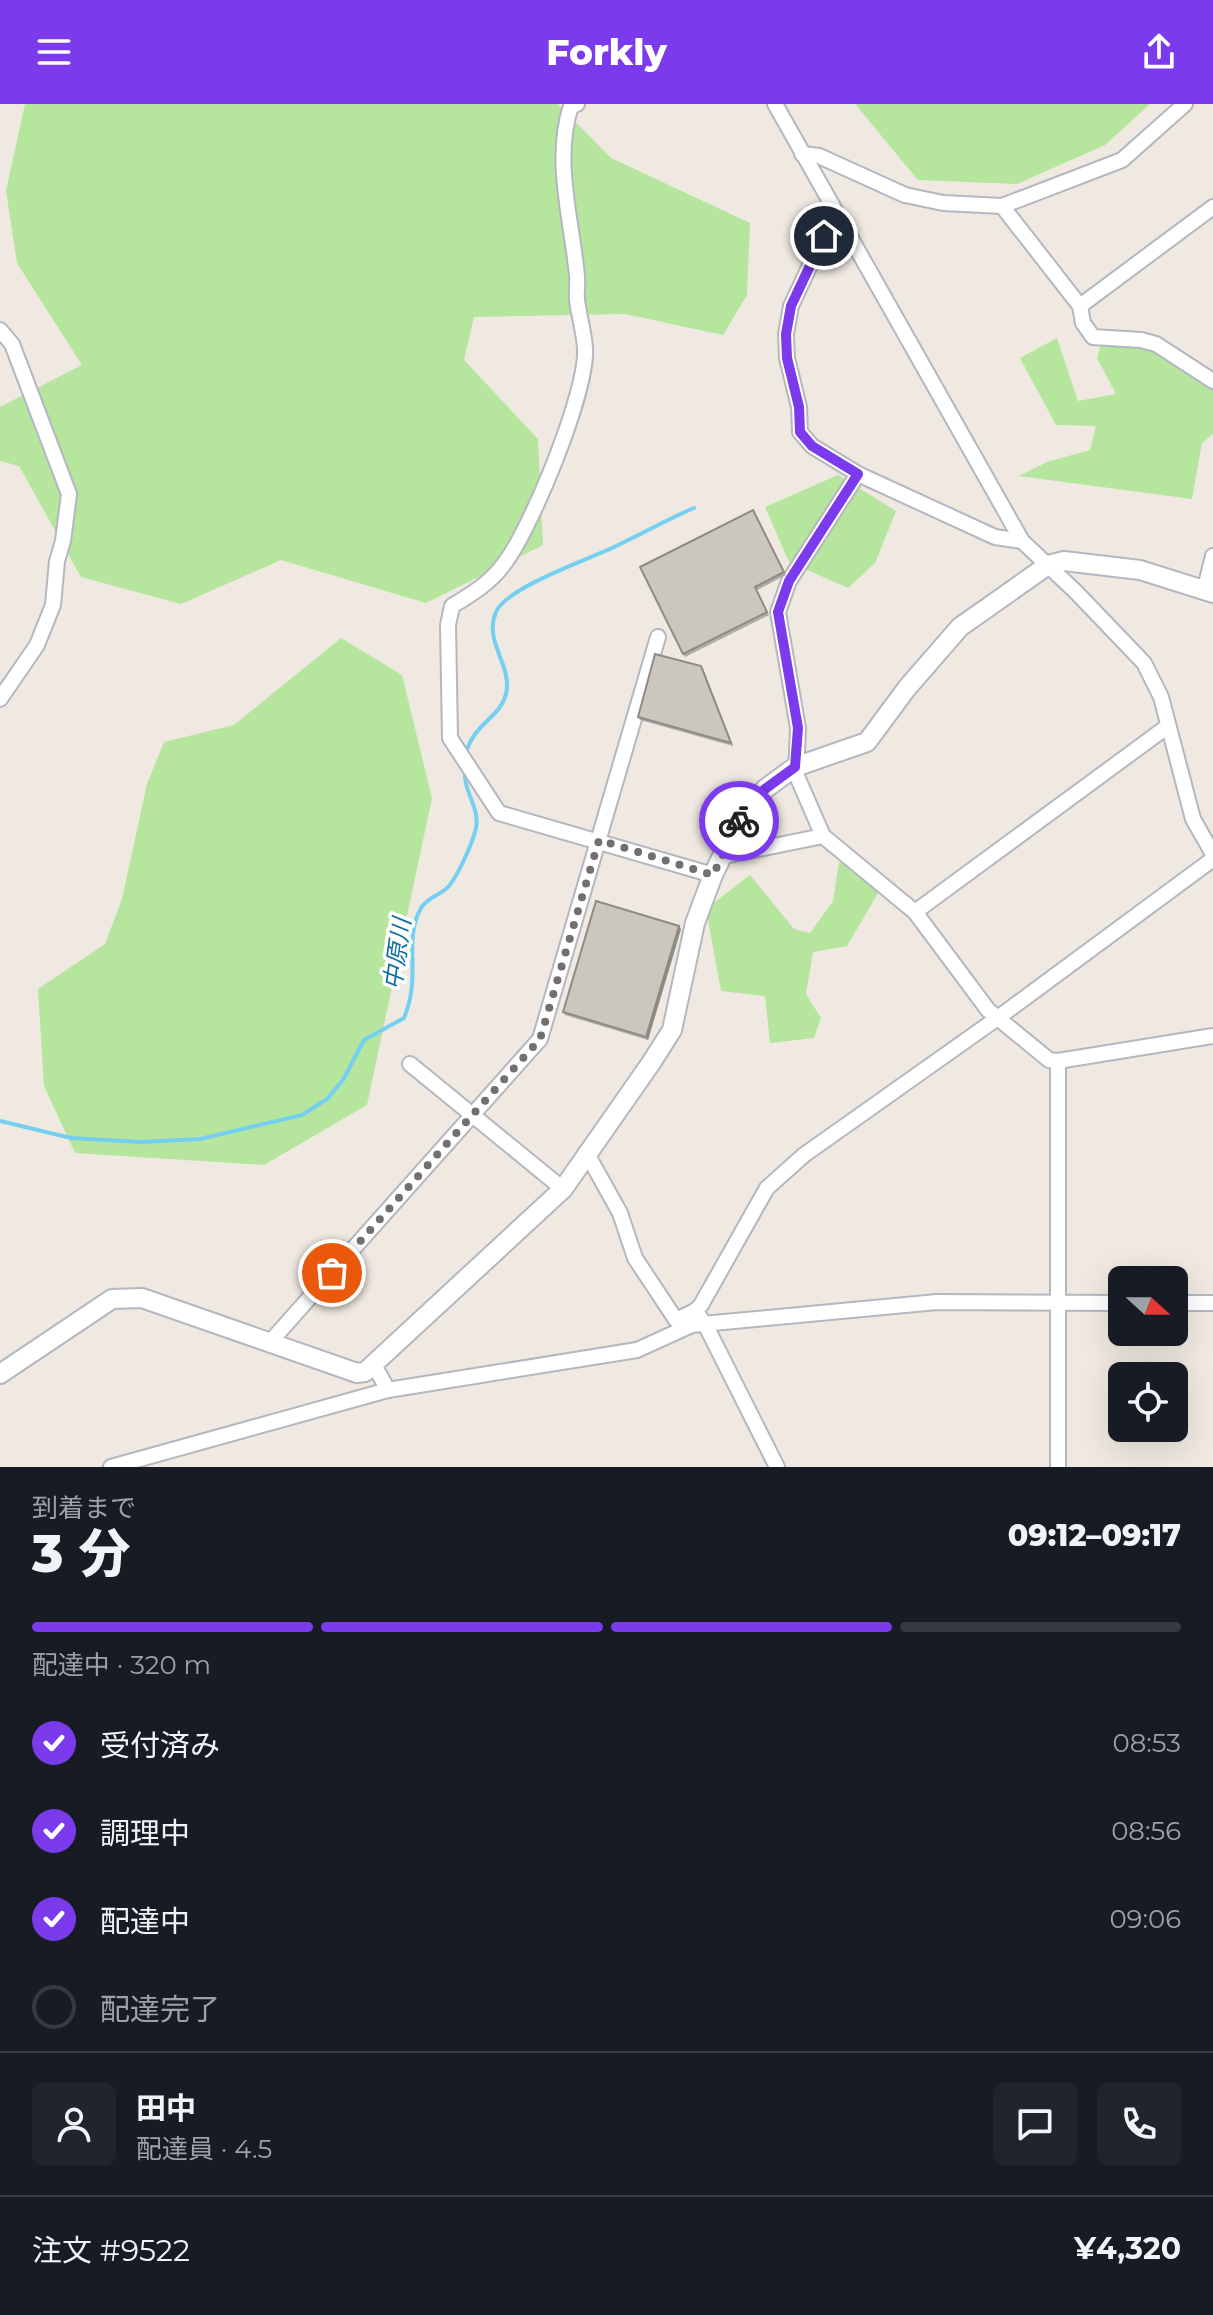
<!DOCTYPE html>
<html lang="ja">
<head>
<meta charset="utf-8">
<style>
  :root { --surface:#171b24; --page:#20242c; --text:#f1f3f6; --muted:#9ea1a6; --line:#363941; --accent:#7c3aed }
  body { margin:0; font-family:Montserrat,"Noto Sans JP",sans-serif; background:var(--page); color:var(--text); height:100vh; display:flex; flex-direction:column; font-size:30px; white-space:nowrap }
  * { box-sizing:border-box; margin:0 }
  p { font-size:26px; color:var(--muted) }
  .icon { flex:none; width:44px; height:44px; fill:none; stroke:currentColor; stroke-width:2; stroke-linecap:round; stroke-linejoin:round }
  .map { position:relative; height:1363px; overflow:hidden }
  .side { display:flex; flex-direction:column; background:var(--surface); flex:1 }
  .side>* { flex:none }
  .needle { width:52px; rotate:111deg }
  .tools { position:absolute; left:1108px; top:1162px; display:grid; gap:16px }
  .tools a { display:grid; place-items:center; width:80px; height:80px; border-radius:12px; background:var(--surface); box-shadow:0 8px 32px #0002; font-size:40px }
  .pin { position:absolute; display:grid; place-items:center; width:68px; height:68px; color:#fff; margin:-34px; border:4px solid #fff; border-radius:50%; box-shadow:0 2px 8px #0007 }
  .courier { position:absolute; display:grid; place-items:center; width:80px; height:80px; margin:-40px; border:6px solid #7c3aed; border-radius:50%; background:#fff; color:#222; box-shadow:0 2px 10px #0007 }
  .overview em { font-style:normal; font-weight:800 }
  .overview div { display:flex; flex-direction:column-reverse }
  .overview { display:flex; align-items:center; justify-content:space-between; height:136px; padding:0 32px }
  h1 { font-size:52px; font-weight:800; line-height:60px }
  .bar { display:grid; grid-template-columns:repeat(4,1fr); gap:12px 8px; align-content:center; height:96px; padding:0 32px }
  .bar i { height:10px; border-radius:6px; background:var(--line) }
  .bar .on { background:var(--accent) }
  .bar p { grid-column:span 4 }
  .line { display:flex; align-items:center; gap:20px; padding:0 32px; border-top:2px solid var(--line) }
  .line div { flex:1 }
  .round { display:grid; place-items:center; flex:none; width:84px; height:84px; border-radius:12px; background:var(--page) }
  ol { padding:0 32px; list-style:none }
  li { display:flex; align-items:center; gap:24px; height:88px }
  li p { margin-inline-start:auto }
  li .icon { padding:8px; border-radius:50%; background:var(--accent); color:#fff; stroke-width:4 }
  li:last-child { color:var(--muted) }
  li i { width:44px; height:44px; border:4px solid var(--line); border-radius:50% }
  header { display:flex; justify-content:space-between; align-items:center; height:104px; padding:0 32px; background:var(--accent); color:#fff; font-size:36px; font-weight:800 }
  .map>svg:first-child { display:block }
  .green { fill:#b6e59e }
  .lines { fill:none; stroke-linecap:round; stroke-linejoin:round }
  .stream { stroke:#75cff0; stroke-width:4 }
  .minor-casing { stroke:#b4b7c1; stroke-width:18 }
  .tertiary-casing { stroke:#b4b7c1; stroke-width:22 }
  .minor { stroke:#fff; stroke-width:14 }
  .tertiary { stroke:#fff; stroke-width:18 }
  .wall { fill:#afaba4 }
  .shaded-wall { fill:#8e8b86 }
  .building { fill:#cbc7bf; stroke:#8e8b86; stroke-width:2 }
  .done { stroke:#726f6d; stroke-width:8; stroke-dasharray:0 14.4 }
  .route { stroke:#7c3aed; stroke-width:10 }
  .labels { text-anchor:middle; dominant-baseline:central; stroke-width:7; stroke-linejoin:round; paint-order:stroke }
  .water-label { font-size:24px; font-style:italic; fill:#0d6fa3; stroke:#fff }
</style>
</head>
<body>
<header><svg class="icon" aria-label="menu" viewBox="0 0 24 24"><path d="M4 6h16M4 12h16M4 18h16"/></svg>Forkly<svg class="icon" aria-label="share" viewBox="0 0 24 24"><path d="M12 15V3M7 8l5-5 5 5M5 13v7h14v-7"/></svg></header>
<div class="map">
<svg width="1213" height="1363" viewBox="0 0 1213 1363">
  <rect width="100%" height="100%" fill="#efe9e1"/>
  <!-- green -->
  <g class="green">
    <path d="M25,0H558L611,54L750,119L747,191L723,231L625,210L474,213L464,256L538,335L543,441L426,499L281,456L181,500L81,473L19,362L0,357V303L82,261L17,159L6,87Z"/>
    <path d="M855,0H1150L1105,41L1017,80L918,76Z"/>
    <path d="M1057,234L1078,297L1116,290L1097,254L1101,241L1146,244L1186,263L1213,285V330L1202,339L1192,395L1019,372L1047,358L1090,346L1096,322L1056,321L1020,254Z"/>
    <path d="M838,371L896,407L875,459L848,484L789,458L765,403Z"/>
    <path d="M341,534L402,571L432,694L367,1001L264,1061L75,1049L44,982L38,885L105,840L122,795L147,680L164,638L234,621Z"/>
    <path d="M839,758L859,769L878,789L847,842L813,848L806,890L821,914L814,934L770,939L765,892L721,887L706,805L750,771L794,825L810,829L833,797Z"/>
  </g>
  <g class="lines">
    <!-- stream -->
    <g class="stream">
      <path d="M466,649C474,619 500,614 506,590C513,562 483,537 496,508C506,484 586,456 612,444C640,431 666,416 694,404"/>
      <path d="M0,1017L71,1034L140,1038L200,1035L302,1011L327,995L343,976L364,936L404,914C407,906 410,898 411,889C416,861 406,830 421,804C426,795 438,791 446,785C457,775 473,738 476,724C480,703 463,688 465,666"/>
    </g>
    <defs>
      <g id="minor">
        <path d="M577,0L571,2C553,56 572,117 577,172C578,180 576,188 577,196C579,212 584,228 585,244C588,287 531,425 504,460C490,479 472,490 452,502L448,521L450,634L499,709L713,771"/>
        <path d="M775,0L1022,437L1076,488L1144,559L1161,593L1193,715L1213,750"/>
        <path d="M802,50L819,52L905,91L943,99L1002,102L1122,56L1185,0"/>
        <path d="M1002,102L1080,202L1083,219L1093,233L1141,236L1156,240L1213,277"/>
        <path d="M835,108L791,202L786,230L787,254L799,303L800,328L812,342L858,370L995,433L1022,437"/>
        <path d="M1080,202L1213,103"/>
        <path d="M0,226L12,240L69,390L63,437L57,457L53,501L37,541L0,595"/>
        <path d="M858,370L789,477L778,508L798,624L796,670L823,732L915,808L988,906L1049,956L1058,957L1213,932"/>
        <path d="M1204,488L1213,452"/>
        <path d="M724,752L823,732"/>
        <path d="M915,808L1168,622"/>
        <path d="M410,960L563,1085"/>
        <path d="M586,1048L620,1109L635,1154L676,1216L695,1207L705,1220L777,1363"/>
        <path d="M1174,1199H1213"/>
        <path d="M695,1207L701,1201L767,1084L804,1051L999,913L1213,755"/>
        <path d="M271,1237L540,935L658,533"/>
        <path d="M374,1261L388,1286"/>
        <path d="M111,1363L388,1286L637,1246L692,1221L937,1198L1122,1199"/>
        <path d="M1058,1363V957"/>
      </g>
      <path id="tertiary" d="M0,1270L112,1195L142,1194L357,1269L365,1268L563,1085L651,959L672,926L695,819L713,771L738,719L765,685L795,663L867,638L907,584L960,523L1048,461L1064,457L1140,466L1213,489"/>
    </defs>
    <!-- minor casing -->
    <use href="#minor" class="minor-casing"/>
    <!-- tertiary casing -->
    <use href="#tertiary" class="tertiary-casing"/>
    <!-- minor -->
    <use href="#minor" class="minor"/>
    <!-- tertiary -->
    <use href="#tertiary" class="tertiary"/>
  </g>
  <!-- wall -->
  <g class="wall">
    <path d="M753,406L786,471L757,486L769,511L685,553L683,550Z"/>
    <path d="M701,562L703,565L733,642L640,616L638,613Z"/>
    <path d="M681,825L648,936L565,911L563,908Z"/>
  </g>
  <!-- shaded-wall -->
  <g class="shaded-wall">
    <path d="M701,562L703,565L733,642L731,639Z"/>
    <path d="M679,822L681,825L648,936L646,933Z"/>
  </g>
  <!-- building -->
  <g class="building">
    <path d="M753,406L784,468L755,483L767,508L683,550L640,463Z"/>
    <path d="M655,550L701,562L731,639L638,613Z"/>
    <path d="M596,797L679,822L646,933L563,908Z"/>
  </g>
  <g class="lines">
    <!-- done -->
    <path class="done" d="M332,1169L540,935L599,736L713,771L739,717"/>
    <!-- route -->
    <path class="route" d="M739,717L765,685L795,663L798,624L778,508L789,477L858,370L812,342L800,328L799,303L787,254L786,230L791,202L824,132"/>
  </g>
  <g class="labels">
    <!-- water labels -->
    <g class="water-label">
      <text transform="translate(397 850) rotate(-82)">中原川</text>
    </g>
  </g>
</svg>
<div class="tools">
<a><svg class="needle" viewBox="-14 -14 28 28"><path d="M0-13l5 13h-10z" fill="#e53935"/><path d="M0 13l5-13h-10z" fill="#9ea1a6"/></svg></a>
<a><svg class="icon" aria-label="locate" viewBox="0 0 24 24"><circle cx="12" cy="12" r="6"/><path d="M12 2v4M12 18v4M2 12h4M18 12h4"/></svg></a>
</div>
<div class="pin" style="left:332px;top:1169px;background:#ea580c"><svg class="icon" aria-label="bag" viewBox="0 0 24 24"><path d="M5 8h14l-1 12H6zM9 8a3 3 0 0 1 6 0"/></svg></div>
<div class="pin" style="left:824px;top:132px;background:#1f2937"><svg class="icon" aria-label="home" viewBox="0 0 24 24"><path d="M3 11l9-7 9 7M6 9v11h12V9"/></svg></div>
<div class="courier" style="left:739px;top:717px"><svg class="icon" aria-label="bike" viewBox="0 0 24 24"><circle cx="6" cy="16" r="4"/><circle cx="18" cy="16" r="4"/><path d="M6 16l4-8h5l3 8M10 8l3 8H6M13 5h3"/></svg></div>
</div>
<section class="side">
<div class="overview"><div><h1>3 分</h1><p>到着まで</p></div><em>09:12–09:17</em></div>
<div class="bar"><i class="on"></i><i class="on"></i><i class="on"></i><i></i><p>配達中 · 320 m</p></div>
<ol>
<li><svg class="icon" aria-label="check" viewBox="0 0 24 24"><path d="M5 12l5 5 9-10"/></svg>受付済み<p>08:53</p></li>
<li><svg class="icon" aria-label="check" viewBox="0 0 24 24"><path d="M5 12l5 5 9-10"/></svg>調理中<p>08:56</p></li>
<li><svg class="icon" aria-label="check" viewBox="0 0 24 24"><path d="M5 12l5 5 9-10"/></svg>配達中<p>09:06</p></li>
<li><i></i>配達完了</li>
</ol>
<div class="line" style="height:144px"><a class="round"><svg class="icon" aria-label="person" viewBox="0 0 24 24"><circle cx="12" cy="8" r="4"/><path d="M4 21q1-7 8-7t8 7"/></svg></a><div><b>田中</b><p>配達員 · 4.5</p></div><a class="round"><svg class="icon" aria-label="chat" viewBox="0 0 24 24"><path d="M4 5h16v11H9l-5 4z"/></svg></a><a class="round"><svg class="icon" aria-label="phone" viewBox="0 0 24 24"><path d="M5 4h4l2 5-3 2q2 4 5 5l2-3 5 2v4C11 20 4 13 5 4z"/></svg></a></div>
<div class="line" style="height:104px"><div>注文 #9522</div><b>¥4,320</b></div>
</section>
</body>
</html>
